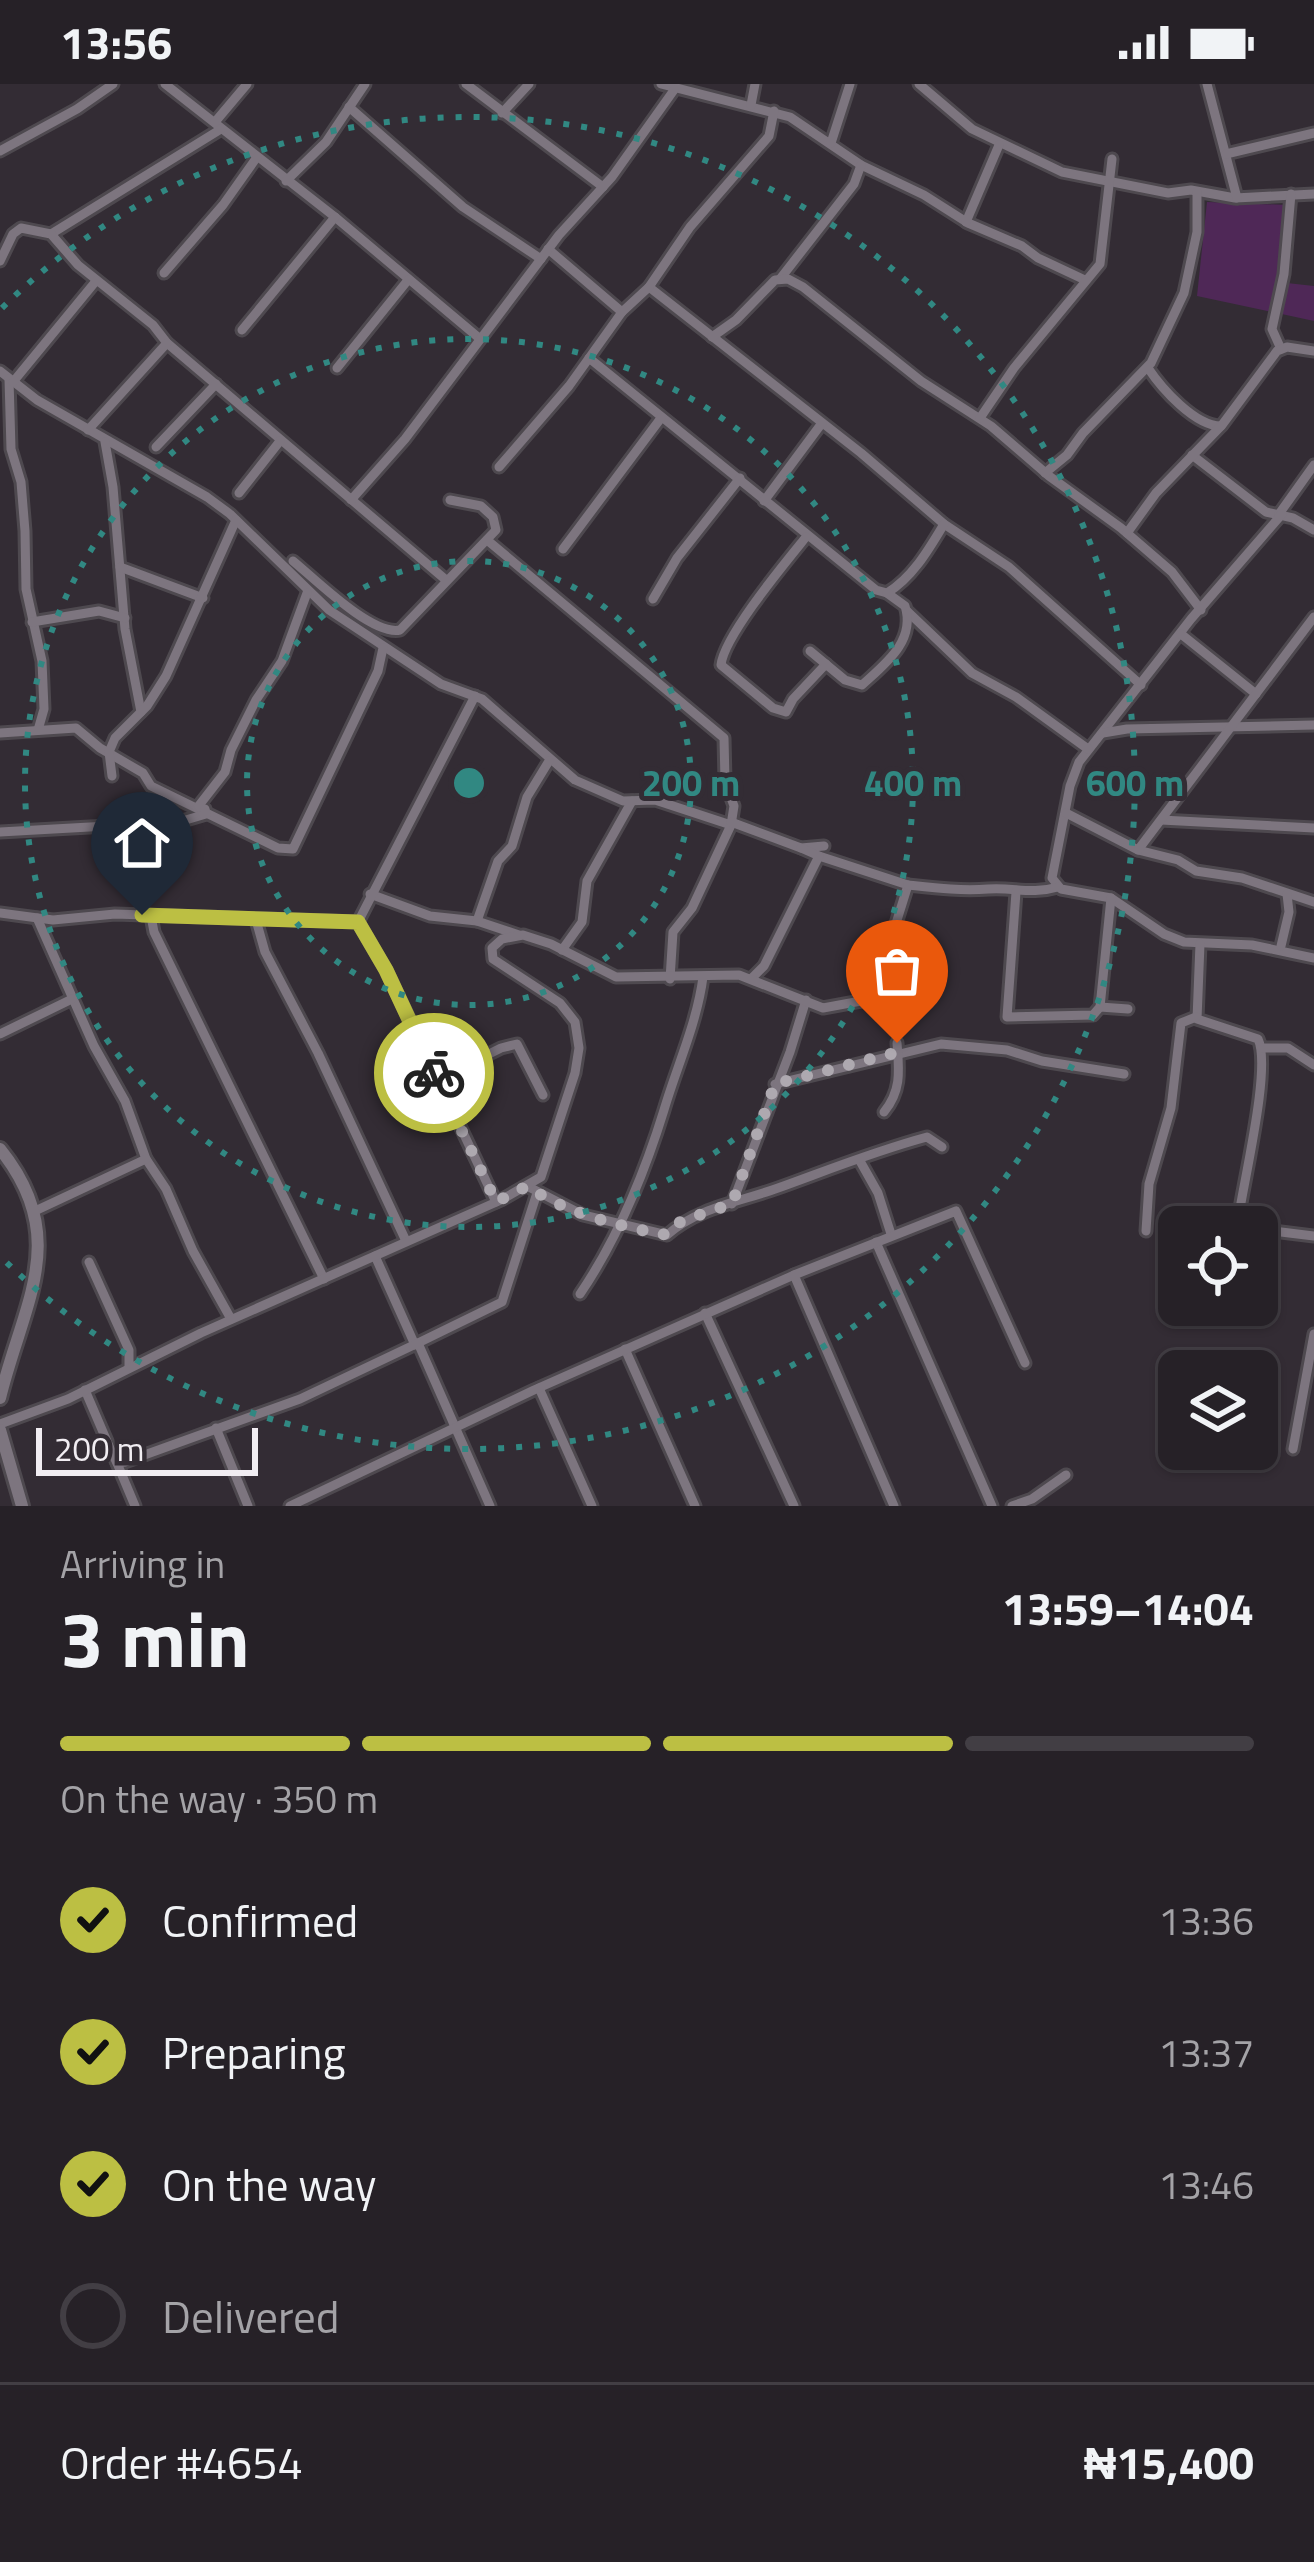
<!DOCTYPE html>
<html lang="en">
<head>
<meta charset="utf-8">
<style>
  :root { --surface:#262127; --page:#322e33; --text:#f1f3f6; --muted:#a4a3a7; --line:#423e44; --accent:#bcbf43 }
  body { margin:0; font-family:"Titillium Web",sans-serif; background:var(--page); color:var(--text); height:100vh; display:flex; flex-direction:column; font-size:45px; white-space:nowrap }
  * { box-sizing:border-box; margin:0 }
  p { font-size:39px; color:var(--muted) }
  .icon { flex:none; width:66px; height:66px; fill:none; stroke:currentColor; stroke-width:2; stroke-linecap:round; stroke-linejoin:round }
  .map { position:relative; height:1422px; overflow:hidden }
  .side { display:flex; flex-direction:column; background:var(--surface); flex:1 }
  .side>* { flex:none }
  .tools { position:absolute; left:1158px; top:1122px; display:grid; gap:24px }
  .tools a { display:grid; place-items:center; width:120px; height:120px; border-radius:18px; background:var(--surface); box-shadow:0 3px 9px #0004,0 0 0 3px var(--line); font-size:60px }
  .scale { position:absolute; left:36px; bottom:30px; width:222px; box-sizing:border-box; padding-left:12px; border:6px solid #f1edf2; border-top:0; font-size:33px; line-height:42px; white-space:nowrap; color:#f1edf2; -webkit-text-stroke:9px #332c34; paint-order:stroke }
  .pin { position:absolute; display:grid; place-items:center; width:102px; height:102px; color:#fff; margin:-123px -51px; border-radius:50% 50% 50% 0; rotate:-45deg; box-shadow:0 0 12px #0007 }
  .pin .icon { rotate:45deg }
  .courier { position:absolute; display:grid; place-items:center; width:120px; height:120px; margin:-60px; border:9px solid #bcbf43; border-radius:50%; background:#fff; color:#222; box-shadow:0 3px 15px #0007 }
  .head em { font-style:normal; font-weight:700 }
  .head div { display:flex; flex-direction:column-reverse }
  .head { display:flex; align-items:center; justify-content:space-between; height:204px; padding:0 60px }
  h1 { font-size:78px; font-weight:700; line-height:90px }
  .bar { display:grid; grid-template-columns:repeat(4,1fr); gap:18px 12px; align-content:center; height:144px; padding:0 60px }
  .bar i { height:15px; border-radius:9px; background:var(--line) }
  .bar .current { background:var(--accent) }
  .bar p { grid-column:span 4 }
  .line { display:flex; align-items:center; gap:30px; padding:0 60px; border-top:3px solid var(--line) }
  .line div { flex:1 }
  ol { padding:0 60px; list-style:none }
  li { display:flex; align-items:center; gap:36px; height:132px }
  li p { margin-inline-start:auto }
  li .icon { padding:12px; border-radius:50%; background:var(--accent); color:#111; stroke-width:4 }
  li:last-child { color:var(--muted) }
  li i { width:66px; height:66px; border:6px solid var(--line); border-radius:50% }
  .status { display:flex; justify-content:space-between; align-items:center; height:84px; padding:0 60px; background:var(--surface); direction:ltr }
  .status svg { height:33px; fill:currentColor }
  .map>svg:first-child { display:block }
  .green { fill:#4f2857 }
  .lines { fill:none; stroke-linecap:round; stroke-linejoin:round }
  .street-casing { stroke:#4e494f; stroke-width:15 }
  .secondary-casing { stroke:#4e494f; stroke-width:18 }
  .street { stroke:#7d757f; stroke-width:9 }
  .secondary { stroke:#7d757f; stroke-width:12 }
  .done { stroke:#aea9b0; stroke-width:12; stroke-dasharray:0 21.6 }
  .route { stroke:#bcbf43; stroke-width:15 }
  .ring { fill:none; stroke:#318882; stroke-width:6; stroke-dasharray:6 12 }
  .centre { fill:#318882; stroke:#332c34; stroke-width:6 }
  .ring-label { font-size:36px; text-anchor:middle; font-weight:bold; fill:#318882; stroke:#332c34; stroke-width:10; stroke-linejoin:round; paint-order:stroke }
</style>
</head>
<body>
<div class="status"><b>13:56</b><svg viewBox="0 0 49 12"><path d="M0 12V9h3v3zM5 12V6h3v6zM10 12V3h3v9zM15 12V0h3v12zM26 1h20v11H26zM47 4h2v5h-2z"/></svg></div>
<div class="map">
<svg width="1314" height="1422" viewBox="0 0 1314 1422">
  <rect width="100%" height="100%" fill="#332c34"/>
  <!-- green -->
  <path class="green" d="M1207,118L1288,121L1278,198L1314,202V237L1197,212Z"/>
  <g class="lines">
    <defs>
      <g id="street">
        <path d="M165,0L335,133L479,254"/>
        <path d="M466,0L603,103"/>
        <path d="M661,0L790,33L861,81L924,111L968,139L1022,162L1038,174L1085,196"/>
        <path d="M919,0L972,45L1062,88L1168,109L1191,106L1235,114L1314,110"/>
        <path d="M1207,0L1237,114"/>
        <path d="M751,21L755,0"/>
        <path d="M349,23L463,123L541,175"/>
        <path d="M502,29L529,0"/>
        <path d="M215,38L247,0"/>
        <path d="M831,59L850,0"/>
        <path d="M0,67L77,25L113,0"/>
        <path d="M1226,70L1314,49"/>
        <path d="M286,97L326,58L365,0"/>
        <path d="M966,138L999,61"/>
        <path d="M51,150L221,45"/>
        <path d="M548,165L622,228"/>
        <path d="M0,177L13,150L21,144L51,150L78,181L153,241L167,259L446,496"/>
        <path d="M164,189L223,121L257,73"/>
        <path d="M780,195L854,100L861,81"/>
        <path d="M649,203L861,369L944,440L1009,483L1141,601"/>
        <path d="M242,246L335,133"/>
        <path d="M712,253L736,236L775,196L788,195L803,203L921,297L991,342L1049,392L1121,444L1172,488L1201,526"/>
        <path d="M1281,265L1272,245L1284,190L1291,110"/>
        <path d="M589,274L876,506L887,509C913,493 929,465 944,440"/>
        <path d="M337,284L408,196"/>
        <path d="M1148,284C1162,305 1195,342 1221,342"/>
        <path d="M0,287L37,316L207,413L230,430L329,526L441,600L482,615L575,696L623,717L655,716L731,741"/>
        <path d="M9,295L11,365L21,398L25,447L26,505L42,577L44,625L38,646"/>
        <path d="M13,298L96,197"/>
        <path d="M980,334L1014,284L1100,180L1112,75"/>
        <path d="M88,346L167,259"/>
        <path d="M105,358L113,403L125,545L141,628"/>
        <path d="M156,363L216,300"/>
        <path d="M1192,371L1266,428L1293,434L1314,446"/>
        <path d="M499,383L569,302L622,228L649,203L690,143L769,52L774,27"/>
        <path d="M1045,389L1067,371L1083,349L1151,279L1184,209L1197,148V108"/>
        <path d="M239,409L280,357"/>
        <path d="M351,416L405,355L559,151L612,93L674,6"/>
        <path d="M764,417L822,339"/>
        <path d="M1279,430L1314,381"/>
        <path d="M1282,430L1191,535L1079,678L1070,702L1052,794L1061,805L1111,814L1164,850L1184,858L1252,861L1314,874"/>
        <path d="M1127,449L1156,409L1222,341L1277,267L1287,263L1314,267"/>
        <path d="M806,453C785,479 724,552 721,581L773,624L786,628L793,615L826,580"/>
        <path d="M487,456L724,654L725,697L734,722L731,741L692,824L673,848L670,895"/>
        <path d="M563,465L661,334"/>
        <path d="M293,477C315,495 372,552 400,546L496,446L493,433L481,422L450,416"/>
        <path d="M120,483L203,514"/>
        <path d="M653,515L677,474L740,394"/>
        <path d="M907,527L972,589L1016,613L1088,665"/>
        <path d="M32,538L99,527L125,534"/>
        <path d="M1181,550L1256,610"/>
        <path d="M810,567L845,596L862,601C885,580 916,557 905,522L887,509"/>
        <path d="M0,649L76,644L100,664L143,689L151,702L278,764L293,765L378,587L383,564"/>
        <path d="M1103,649L1127,645L1314,641"/>
        <path d="M112,692L109,668L115,654L147,622L166,592L236,436"/>
        <path d="M197,724L225,688L231,666L256,616L282,577L307,509"/>
        <path d="M1066,729L1138,766L1178,776L1196,787L1242,794L1314,818"/>
        <path d="M1161,736L1314,744"/>
        <path d="M731,738L801,764L824,762"/>
        <path d="M0,748L179,738L206,730L205,725"/>
        <path d="M1138,766L1314,533"/>
        <path d="M819,772L908,801L893,849L861,917"/>
        <path d="M908,801C936,804 961,807 988,805C1015,803 1030,811 1058,803"/>
        <path d="M1016,808L1007,933L1093,931L1100,923L1111,814"/>
        <path d="M370,810L430,832L477,837"/>
        <path d="M0,829L53,836L115,830L358,838L386,886L496,1118"/>
        <path d="M151,832L154,848L324,1195"/>
        <path d="M37,834L94,962L125,1017L146,1075L166,1105L193,1167L231,1235"/>
        <path d="M256,836L265,868L318,969L406,1157"/>
        <path d="M358,838L475,612"/>
        <path d="M519,851L477,837L498,777L512,762L527,713L549,677"/>
        <path d="M1200,860L1197,935L1258,955C1272,984 1242,1103 1237,1143"/>
        <path d="M1281,862L1289,828L1287,810"/>
        <path d="M562,866L582,838L587,797L632,717"/>
        <path d="M751,895L764,882L819,772L801,764"/>
        <path d="M1100,923L1128,925"/>
        <path d="M0,950L72,915"/>
        <path d="M1262,964H1288L1314,981"/>
        <path d="M437,996L501,964L517,960L543,1011"/>
        <path d="M775,1000L941,960L1007,966L1042,977L1124,990"/>
        <path d="M884,1028C902,1006 899,986 897,959"/>
        <path d="M860,1077L878,1109L891,1150"/>
        <path d="M527,1102L583,1131L667,1151C697,1124 739,1118 778,1104C828,1086 875,1067 927,1053L942,1063"/>
        <path d="M732,1120L790,968L806,916"/>
        <path d="M35,1127L146,1075"/>
        <path d="M1257,1145L1314,1152"/>
        <path d="M1146,1147L1149,1100L1171,1024L1181,939L1196,933"/>
        <path d="M876,1158L992,1422"/>
        <path d="M375,1172L415,1261"/>
        <path d="M89,1178L129,1266V1284"/>
        <path d="M580,1210C618,1154 644,1091 664,1026C677,982 697,939 703,893"/>
        <path d="M705,1229L794,1422"/>
        <path d="M418,1259L502,1218L537,1109"/>
        <path d="M625,1265L695,1422"/>
        <path d="M539,1304L592,1422"/>
        <path d="M85,1306L112,1369L117,1379L125,1378L300,1315L418,1259L490,1422"/>
        <path d="M0,1340L68,1315L201,1249L501,1116L541,1093L575,989L579,964L575,938L560,919L493,875L492,864L502,855L523,851L551,860L616,893L739,891L823,924L861,917L926,916"/>
        <path d="M216,1344L248,1422"/>
        <path d="M1293,1365L1314,1250"/>
        <path d="M117,1379L135,1422"/>
        <path d="M290,1422L534,1306L794,1191"/>
        <path d="M894,1422L794,1191L956,1127L1025,1279"/>
        <path d="M1012,1422L1032,1415L1066,1391"/>
      </g>
      <g id="secondary">
        <path d="M0,1065C72,1154 23,1219 0,1314"/>
        <path d="M0,1346L22,1422"/>
      </g>
    </defs>
    <!-- street casing -->
    <use href="#street" class="street-casing"/>
    <!-- secondary casing -->
    <use href="#secondary" class="secondary-casing"/>
    <!-- street -->
    <use href="#street" class="street"/>
    <!-- secondary -->
    <use href="#secondary" class="secondary"/>
  </g>
  <g class="lines">
    <!-- done -->
    <path class="done" d="M434,989L496,1118L527,1102C567,1130 619,1142 667,1151L681,1137L732,1120L775,1000L898,968L897,959"/>
    <!-- route -->
    <path class="route" d="M142,831L358,838L386,886L434,989"/>
  </g>
  <!-- distance rings -->
  <g class="ring">
    <circle cx="469" cy="699" r="222"/>
    <circle cx="469" cy="699" r="444"/>
    <path d="M2 224A666 666 0 1 1 2 1174"/>
  </g>
  <circle cx="469" cy="699" r="18" class="centre"/>
  <g class="ring-label">
    <text x="691" y="712">200 m</text>
    <text x="913" y="712">400 m</text>
    <text x="1135" y="712">600 m</text>
  </g>
</svg>
<div class="tools">
<a><svg class="icon" aria-label="locate" viewBox="0 0 24 24"><circle cx="12" cy="12" r="6"/><path d="M12 2v4M12 18v4M2 12h4M18 12h4"/></svg></a>
<a><svg class="icon" aria-label="layers" viewBox="0 0 24 24"><path d="M12 4l9 5-9 5-9-5zM3 14l9 5 9-5"/></svg></a>
</div>
<div class="scale">200 m</div>
<div class="pin" style="left:897px;top:959px;background:#ea580c"><svg class="icon" aria-label="bag" viewBox="0 0 24 24"><path d="M5 8h14l-1 12H6zM9 8a3 3 0 0 1 6 0"/></svg></div>
<div class="pin" style="left:142px;top:831px;background:#1f2937"><svg class="icon" aria-label="home" viewBox="0 0 24 24"><path d="M3 11l9-7 9 7M6 9v11h12V9"/></svg></div>
<div class="courier" style="left:434px;top:989px"><svg class="icon" aria-label="bike" viewBox="0 0 24 24"><circle cx="6" cy="16" r="4"/><circle cx="18" cy="16" r="4"/><path d="M6 16l4-8h5l3 8M10 8l3 8H6M13 5h3"/></svg></div>
</div>
<section class="side">
<div class="head"><div><h1>3 min</h1><p>Arriving in</p></div><em>13:59–14:04</em></div>
<div class="bar"><i class="current"></i><i class="current"></i><i class="current"></i><i></i><p>On the way · 350 m</p></div>
<ol>
<li><svg class="icon" aria-label="check" viewBox="0 0 24 24"><path d="M5 12l5 5 9-10"/></svg>Confirmed<p>13:36</p></li>
<li><svg class="icon" aria-label="check" viewBox="0 0 24 24"><path d="M5 12l5 5 9-10"/></svg>Preparing<p>13:37</p></li>
<li><svg class="icon" aria-label="check" viewBox="0 0 24 24"><path d="M5 12l5 5 9-10"/></svg>On the way<p>13:46</p></li>
<li><i></i>Delivered</li>
</ol>
<div class="line" style="height:156px"><div>Order #4654</div><b>₦15,400</b></div>
</section>
</body>
</html>
